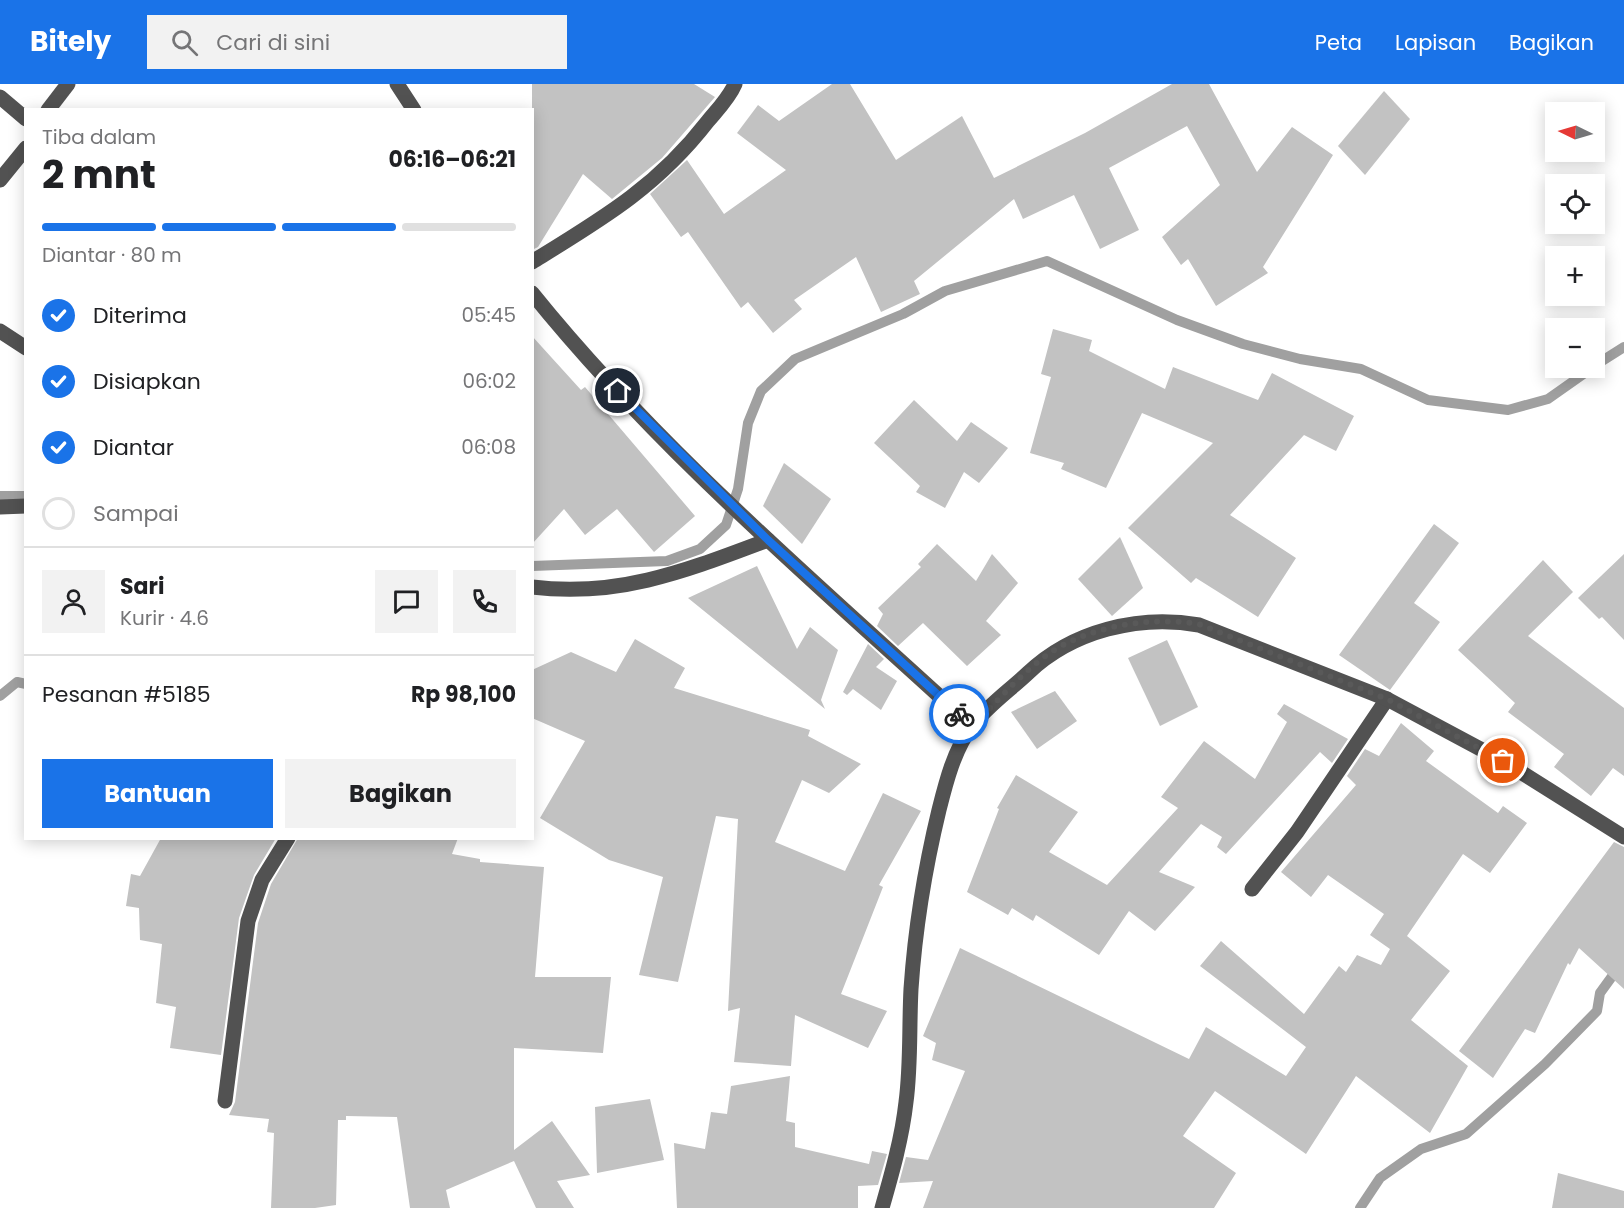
<!DOCTYPE html>
<html lang="id">
<head>
<meta charset="utf-8">
<style>
  :root { --surface:#fff; --page:#f2f2f2; --text:#202124; --muted:#757577; --line:#e0e0e0; --accent:#1a73e8 }
  body { margin:0; font-family:Poppins,sans-serif; background:var(--page); color:var(--text); height:100vh; display:flex; flex-direction:column; font-size:22px; white-space:nowrap }
  * { box-sizing:border-box; margin:0 }
  p { font-size:20px; color:var(--muted) }
  .icon { flex:none; width:33px; height:33px; fill:none; stroke:currentColor; stroke-width:2; stroke-linecap:round; stroke-linejoin:round }
  .map { position:relative; flex:1; overflow:hidden }
  .side { position:absolute; left:24px; top:24px; width:510px; height:732px; display:flex; flex-direction:column; background:var(--surface); border-radius:0px; box-shadow:0 3px 15px #0003 }
  .side>* { flex:none }
  .needle { width:39px; rotate:275deg }
  .controls { position:absolute; left:1545px; top:18px; display:grid; gap:12px }
  .controls a { display:grid; place-items:center; width:60px; height:60px; border-radius:0px; background:var(--surface); box-shadow:0 3px 15px #0003; font-size:30px }
  .pin { position:absolute; display:grid; place-items:center; width:51px; height:51px; color:#fff; margin:-26px; border:3px solid #fff; border-radius:50%; box-shadow:0 2px 6px #0007 }
  .courier { position:absolute; display:grid; place-items:center; width:60px; height:60px; margin:-30px; border:4px solid #1a73e8; border-radius:50%; background:#fff; color:#222; box-shadow:0 2px 8px #0007 }
  .summary em { font-style:normal; font-weight:700 }
  .summary div { display:flex; flex-direction:column-reverse }
  .summary { display:flex; align-items:center; justify-content:space-between; height:102px; padding:0 18px }
  h1 { font-size:39px; font-weight:700; line-height:45px }
  .bar { display:grid; grid-template-columns:repeat(4,1fr); gap:9px 6px; align-content:center; height:72px; padding:0 18px }
  .bar i { height:8px; border-radius:4px; background:var(--line) }
  .bar .selected { background:var(--accent) }
  .bar p { grid-column:span 4 }
  .line { display:flex; align-items:center; gap:15px; padding:0 18px; border-top:2px solid var(--line) }
  .line div { flex:1 }
  .round { display:grid; place-items:center; flex:none; width:63px; height:63px; border-radius:0px; background:var(--page) }
  ol { padding:0 18px; list-style:none }
  li { display:flex; align-items:center; gap:18px; height:66px }
  li p { margin-inline-start:auto }
  li .icon { padding:6px; border-radius:50%; background:var(--accent); color:#fff; stroke-width:4 }
  li:last-child { color:var(--muted) }
  li i { width:33px; height:33px; border:3px solid var(--line); border-radius:50% }
  .primary-button { display:flex; gap:12px; margin-top:auto; padding:12px 18px }
  .primary-button a { flex:1; height:69px; border-radius:0px; background:var(--accent); color:#fff; font-size:24px; font-weight:700; line-height:69px; text-align:center }
  .primary-button a+a { background:var(--page); color:var(--text) }
  header { display:flex; align-items:center; gap:36px; box-sizing:border-box; height:84px; padding:0 30px; background:var(--accent); color:#fff }
  header strong { font-size:28px }
  nav { display:flex; gap:33px; margin-inline-start:auto; font-size:21px }
  .search { width:420px; height:54px; background:var(--page); display:flex; align-items:center; gap:15px; box-sizing:border-box; padding:0 21px; border-radius:0px; color:var(--muted); font-size:22px }
  .map>svg:first-child { display:block }
  .lines { fill:none; stroke-linecap:round; stroke-linejoin:round }
  .stream { stroke:#a0a0a0; stroke-width:10 }
  .building { fill:#c2c2c2 }
  .minor { stroke:#525252; stroke-width:15 }
  .done { stroke:#595959; stroke-width:6; stroke-dasharray:0 10.8 }
  .route { stroke:#1a73e8; stroke-width:8 }
</style>
</head>
<body>
<header>
<strong>Bitely</strong>
<div class="search"><svg class="icon" aria-label="search" viewBox="0 0 24 24"><circle cx="10" cy="10" r="6"/><path d="M15 15l6 6"/></svg>Cari di sini</div>
<nav><a>Peta</a><a>Lapisan</a><a>Bagikan</a></nav>
</header>
<div class="map">
<svg width="1624" height="1124" viewBox="0 0 1624 1124">
  <rect width="100%" height="100%" fill="#fff"/>
  <g class="lines">
    <!-- stream -->
    <g class="stream">
      <path d="M1594,282L1624,263"/>
      <path d="M0,412H26"/>
      <path d="M532,482L667,477L700,465L726,441L738,405L748,339L761,307L795,275L903,230L945,207L1047,177L1177,236L1243,260L1300,275L1361,285L1428,316L1508,326L1548,315L1592,284"/>
      <path d="M0,612L17,598L26,600"/>
      <path d="M1360,1124L1380,1094L1421,1065L1466,1050L1545,980L1597,927L1600,909L1624,876"/>
    </g>
  </g>
  <!-- building -->
  <g class="building">
    <path d="M532,0H694L715,13L662,74L612,115L583,90L538,163L532,166Z"/>
    <path d="M832,0H850L896,76L962,32L994,94L1085,49L1172,0H1209L1257,88L1292,43L1333,71L1263,183L1268,189L1216,222L1188,175L1181,181L1162,153L1220,101L1187,42L1109,84L1139,146L1100,165L1074,111L1023,135L1014,115L914,197L920,210L881,228L856,173L794,216L802,225L773,249L748,218L741,224L688,148L681,153L650,110L687,76L724,130L786,86L737,49L758,21L779,37Z"/>
    <path d="M1384,7L1410,35L1365,91L1338,62Z"/>
    <path d="M1053,245L1092,256L1089,267L1165,305L1173,283L1258,316L1272,289L1354,332L1336,367L1304,351L1230,431L1296,474L1258,533L1196,494L1191,499L1128,444L1213,359L1142,329L1106,404L1061,385L1064,379L1030,369L1051,293L1041,290Z"/>
    <path d="M532,252L581,306L585,303L695,432L654,468L617,425L585,451L564,425L532,460Z"/>
    <path d="M914,316L957,357L971,338L1008,364L979,399L964,388L945,424L916,408L920,402L874,359Z"/>
    <path d="M784,379L831,415L802,460L763,422Z"/>
    <path d="M1434,440L1459,459L1414,519L1440,538L1390,606L1339,571Z"/>
    <path d="M1120,453L1143,504L1112,532L1078,495Z"/>
    <path d="M937,460L976,497L992,470L1018,499L986,537L1001,551L967,582L923,539L898,562L877,542L883,530L878,524L921,483L918,480Z"/>
    <path d="M1624,470V556L1602,533L1599,535L1578,514Z"/>
    <path d="M1543,476L1573,508L1528,552L1624,624V692L1613,684L1591,712L1554,683L1564,670L1508,628L1515,619L1458,566Z"/>
    <path d="M757,482L797,565L810,543L838,566L821,616L825,625L688,514Z"/>
    <path d="M635,555L685,584L674,604L810,646L808,652L861,680L829,709L802,696L775,758L845,787L883,709L921,727L879,801L883,803L841,910L887,927L868,964L795,931L791,982L734,978L740,924L728,927L738,735L716,732L678,898L639,891L663,793L609,776L540,734L585,657L532,634V586L571,568L616,588Z"/>
    <path d="M1167,556L1198,623L1160,642L1128,574Z"/>
    <path d="M868,560L884,575L876,583L897,597L881,626L853,605L847,611L843,608Z"/>
    <path d="M1055,607L1077,637L1037,665L1011,628Z"/>
    <path d="M1284,620L1348,655L1332,679L1320,668L1226,770L1217,763L1222,753L1201,740L1159,788L1195,803L1155,847L1129,827L1099,871L1036,831L1033,837L1012,824L1008,831L967,808L999,725L997,724L1016,691L1078,728L1049,768L1107,801L1178,724L1161,713L1204,657L1255,695L1287,638L1277,630Z"/>
    <path d="M1401,639L1434,667L1426,677L1498,729L1503,722L1527,739L1490,789L1463,770L1407,852L1450,887L1411,936L1468,982L1430,1049L1356,992L1306,1070L1215,1007L1183,1052L1236,1089L1214,1124H923L933,1097L899,1099L906,1073L928,1076L965,987L932,976L936,959L923,952L960,864L1189,975L1206,943L1286,992L1306,963L1200,882L1221,857L1304,930L1339,882L1346,888L1357,871L1381,881L1390,865L1370,851L1384,830L1328,791L1311,813L1281,788L1356,701L1347,692L1365,665L1379,672Z"/>
    <path d="M161,754H276L254,791L239,834L221,971L170,964L176,923L156,919L162,860L140,856L139,824L126,822L131,790L140,792Z"/>
    <path d="M298,754H458L452,770L480,775V778L544,783L535,893H611L603,969L514,964V1066L552,1037L590,1091L557,1097L574,1124H536L514,1077L446,1106L450,1124H410L397,1033L346,1032V1036H338L336,1121L315,1124H271L274,1049L267,1048L269,1035L229,1031L235,1018L258,839L271,800Z"/>
    <path d="M1614,758L1624,763V905L1579,864L1570,881L1568,879L1535,949L1525,945L1493,994L1459,967Z"/>
    <path d="M790,992L786,1037L795,1039V1063L869,1080L872,1067L887,1070L878,1101L858,1102V1124H677L674,1059L705,1065L711,1028L727,1030L731,1002Z"/>
    <path d="M650,1015L664,1076L597,1089L595,1023Z"/>
    <path d="M1558,1089L1624,1107V1124H1552Z"/>
  </g>
  <g class="lines">
    <!-- minor -->
    <g class="minor">
      <path d="M397,0L414,26"/>
      <path d="M0,13L26,35"/>
      <path d="M48,26L68,0"/>
      <path d="M0,96L26,64"/>
      <path d="M532,178C602,135 657,103 708,37C718,25 729,14 735,0"/>
      <path d="M532,209C661,369 821,503 972,642"/>
      <path d="M0,247L26,264"/>
      <path d="M0,423L26,422"/>
      <path d="M532,503C619,514 688,486 768,456"/>
      <path d="M1252,805L1297,748L1387,615"/>
      <path d="M225,1017L248,837L262,796L288,754"/>
      <path d="M882,1124C892,1089 902,1054 906,1018C911,981 909,943 911,905C915,846 925,784 939,726C946,698 954,666 972,642C986,623 1010,606 1028,589C1072,547 1139,530 1199,541L1387,615L1503,677L1624,753"/>
    </g>
  </g>
  <g class="lines">
    <!-- done -->
    <path class="done" d="M959,630L972,642C1000,616 1029,578 1065,560C1105,540 1155,533 1199,540L1387,615L1503,677"/>
    <!-- route -->
    <path class="route" d="M618,307L768,456L959,630"/>
  </g>
</svg>
<div class="controls">
<a><svg class="needle" viewBox="-14 -14 28 28"><path d="M0-13l5 13h-10z" fill="#e53935"/><path d="M0 13l5-13h-10z" fill="#757577"/></svg></a>
<a><svg class="icon" aria-label="locate" viewBox="0 0 24 24"><circle cx="12" cy="12" r="6"/><path d="M12 2v4M12 18v4M2 12h4M18 12h4"/></svg></a>
<a>+</a>
<a>−</a>
</div>
<div class="pin" style="left:1503px;top:677px;background:#ea580c"><svg class="icon" aria-label="bag" viewBox="0 0 24 24"><path d="M5 8h14l-1 12H6zM9 8a3 3 0 0 1 6 0"/></svg></div>
<div class="pin" style="left:618px;top:307px;background:#1f2937"><svg class="icon" aria-label="home" viewBox="0 0 24 24"><path d="M3 11l9-7 9 7M6 9v11h12V9"/></svg></div>
<div class="courier" style="left:959px;top:630px"><svg class="icon" aria-label="bike" viewBox="0 0 24 24"><circle cx="6" cy="16" r="4"/><circle cx="18" cy="16" r="4"/><path d="M6 16l4-8h5l3 8M10 8l3 8H6M13 5h3"/></svg></div>
<section class="side">
<div class="summary"><div><h1>2 mnt</h1><p>Tiba dalam</p></div><em>06:16–06:21</em></div>
<div class="bar"><i class="selected"></i><i class="selected"></i><i class="selected"></i><i></i><p>Diantar · 80 m</p></div>
<ol>
<li><svg class="icon" aria-label="check" viewBox="0 0 24 24"><path d="M5 12l5 5 9-10"/></svg>Diterima<p>05:45</p></li>
<li><svg class="icon" aria-label="check" viewBox="0 0 24 24"><path d="M5 12l5 5 9-10"/></svg>Disiapkan<p>06:02</p></li>
<li><svg class="icon" aria-label="check" viewBox="0 0 24 24"><path d="M5 12l5 5 9-10"/></svg>Diantar<p>06:08</p></li>
<li><i></i>Sampai</li>
</ol>
<div class="line" style="height:108px"><a class="round"><svg class="icon" aria-label="person" viewBox="0 0 24 24"><circle cx="12" cy="8" r="4"/><path d="M4 21q1-7 8-7t8 7"/></svg></a><div><b>Sari</b><p>Kurir · 4.6</p></div><a class="round"><svg class="icon" aria-label="chat" viewBox="0 0 24 24"><path d="M4 5h16v11H9l-5 4z"/></svg></a><a class="round"><svg class="icon" aria-label="phone" viewBox="0 0 24 24"><path d="M5 4h4l2 5-3 2q2 4 5 5l2-3 5 2v4C11 20 4 13 5 4z"/></svg></a></div>
<div class="line" style="height:78px"><div>Pesanan #5185</div><b>Rp 98,100</b></div>
<div class="primary-button"><a>Bantuan</a><a>Bagikan</a></div>
</section>
</div>
</body>
</html>
